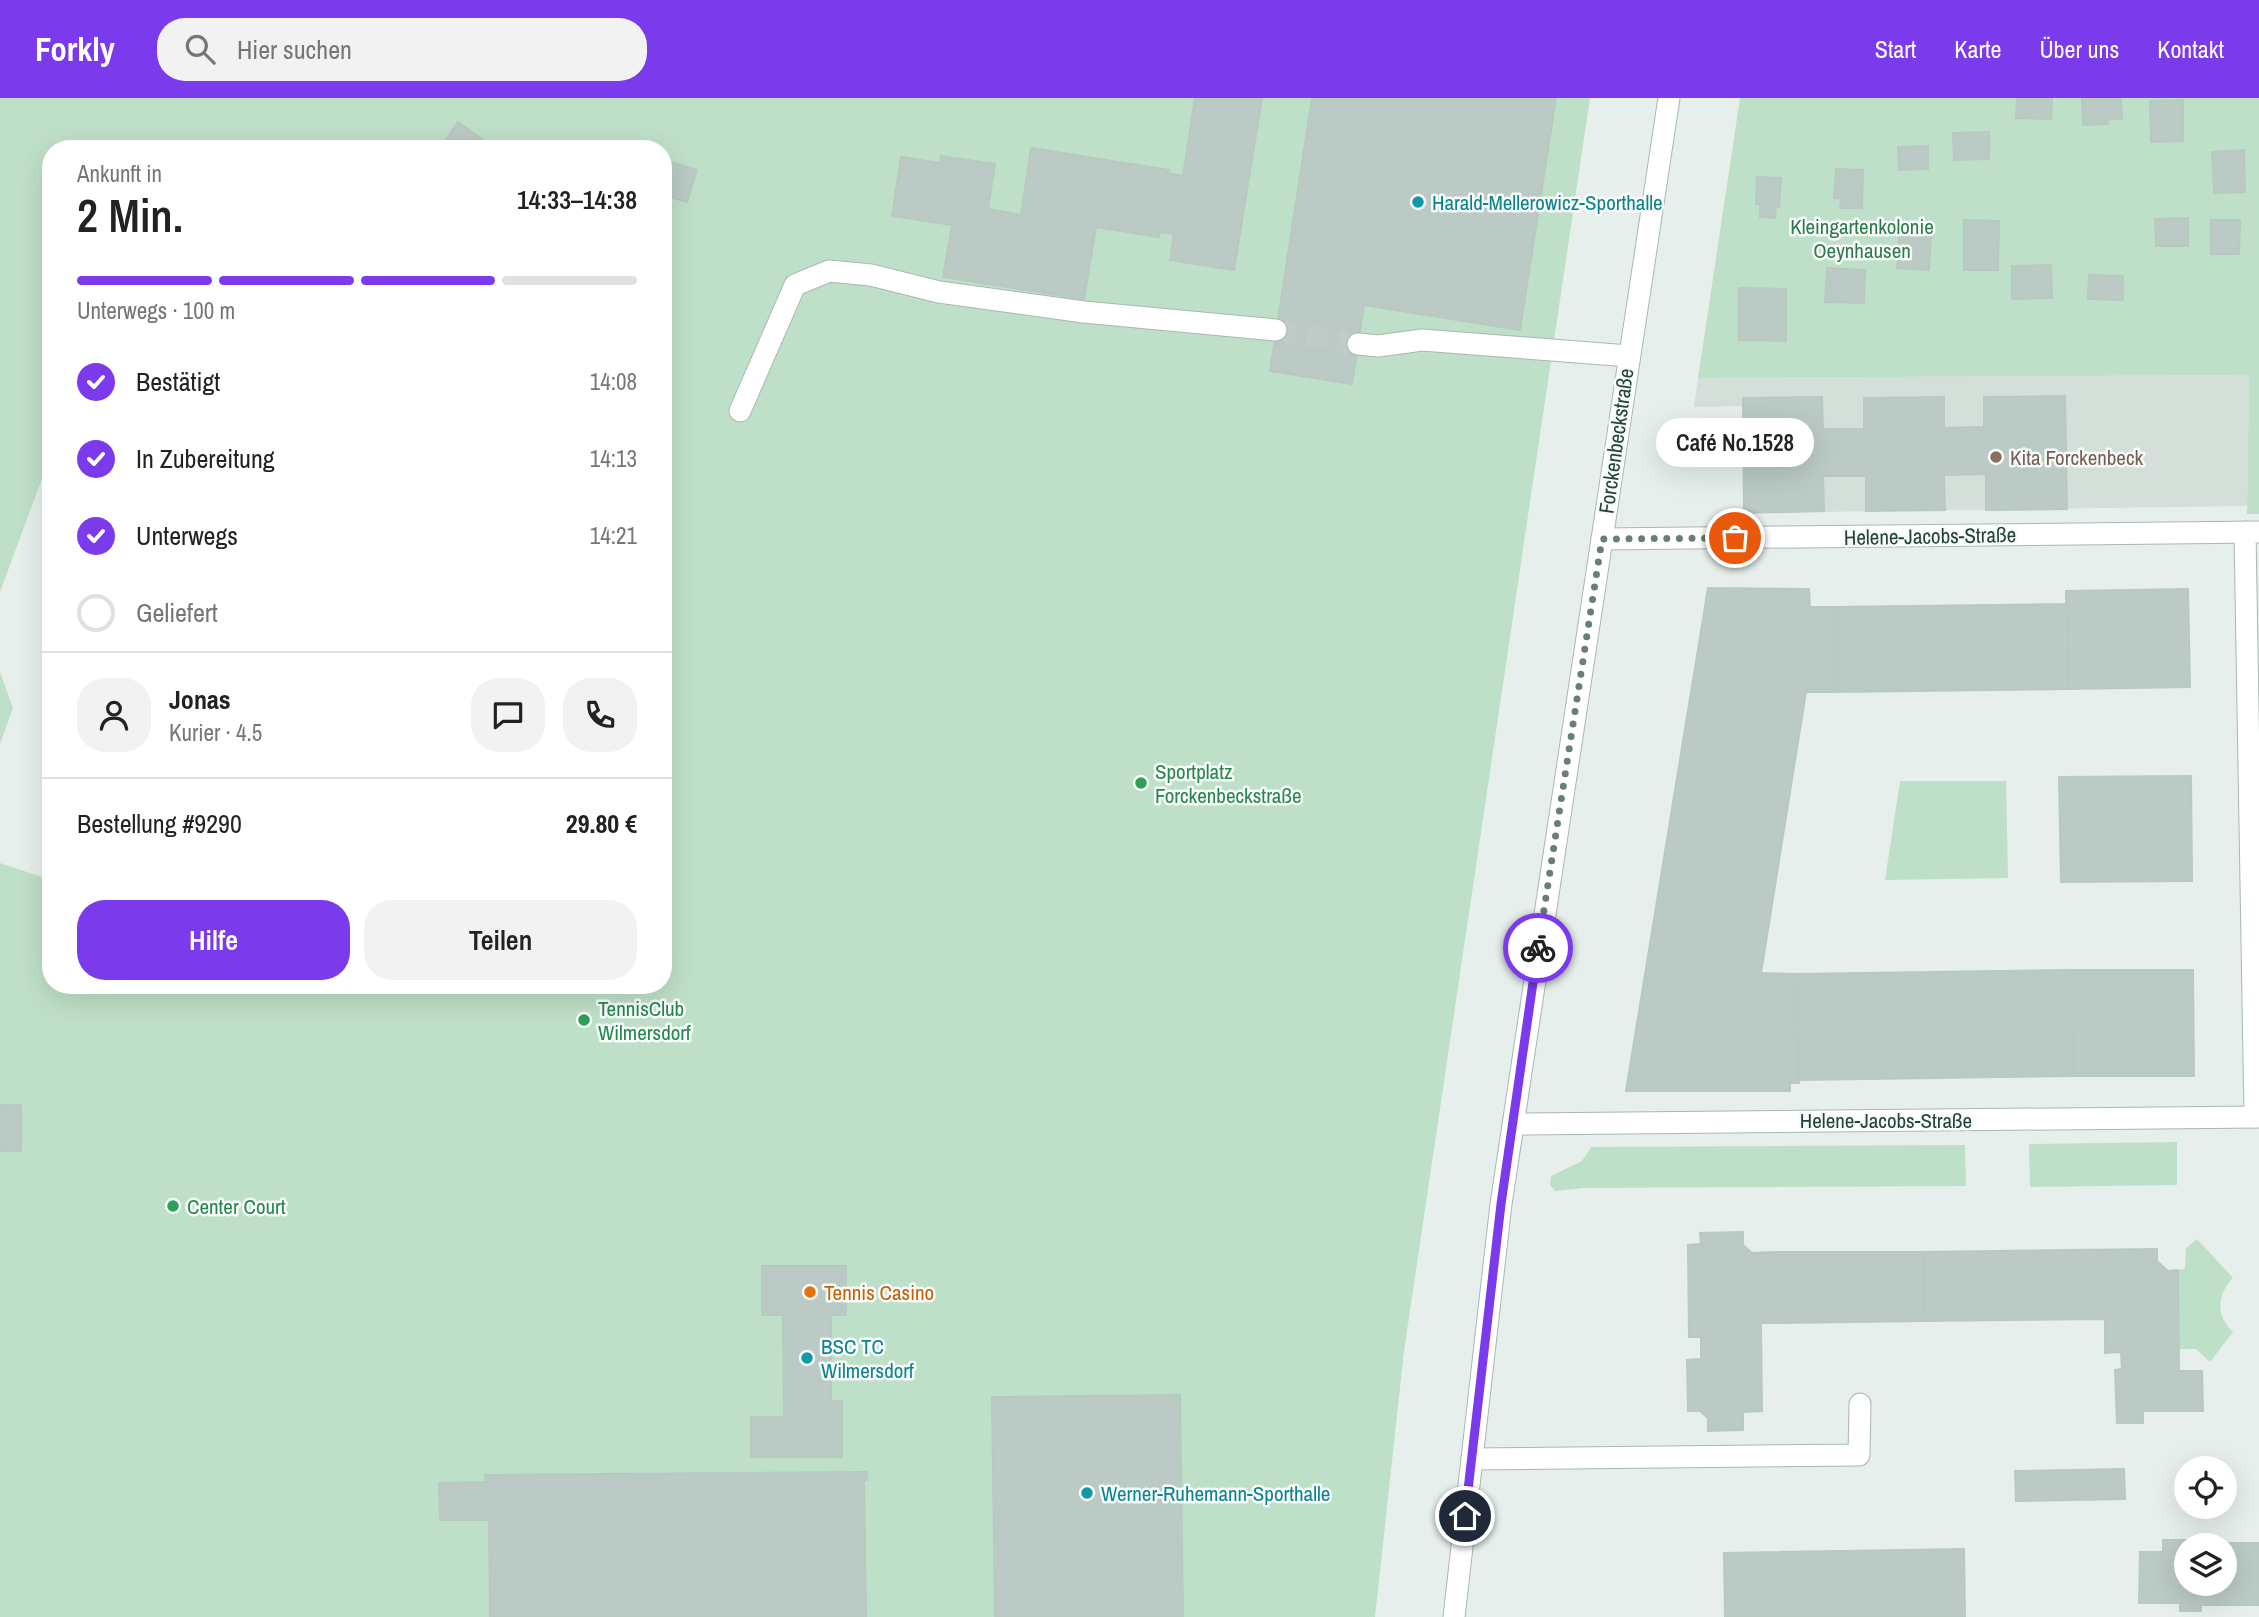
<!DOCTYPE html>
<html lang="de">
<head>
<meta charset="utf-8">
<style>
  :root { --surface:#fff; --page:#f2f2f2; --text:#222; --muted:#767676; --line:#e0e0e0; --accent:#7c3aed }
  body { margin:0; font-family:"Archivo Narrow",sans-serif; background:var(--page); color:var(--text); height:100vh; display:flex; flex-direction:column; font-size:26px; white-space:nowrap }
  * { box-sizing:border-box; margin:0 }
  p { font-size:23px; color:var(--muted) }
  .icon { flex:none; width:38px; height:38px; fill:none; stroke:currentColor; stroke-width:2; stroke-linecap:round; stroke-linejoin:round }
  .map { position:relative; flex:1; overflow:hidden }
  .sheet { position:absolute; left:42px; top:42px; width:630px; height:854px; display:flex; flex-direction:column; background:var(--surface); border-radius:28px; box-shadow:0 7px 28px #0002 }
  .sheet>* { flex:none }
  .fabs { position:absolute; left:2174px; top:1358px; display:grid; gap:14px }
  .fabs a { display:grid; place-items:center; width:63px; height:63px; border-radius:50%; background:var(--surface); box-shadow:0 7px 28px #0002; font-size:35px }
  .pin { position:absolute; display:grid; place-items:center; width:60px; height:60px; color:#fff; margin:-30px; border:4px solid #fff; border-radius:50%; box-shadow:0 2px 7px #0007 }
  .courier { position:absolute; display:grid; place-items:center; width:70px; height:70px; margin:-35px; border:5px solid #7c3aed; border-radius:50%; background:#fff; color:#222; box-shadow:0 2px 9px #0007 }
  .bubble { position:absolute; height:49px; border-radius:24px; background:var(--surface); box-shadow:0 7px 28px #0002; font-size:23px; font-weight:600; line-height:49px; text-align:center }
  .summary em { font-style:normal; font-weight:600 }
  .summary div { display:flex; flex-direction:column-reverse }
  .summary { display:flex; align-items:center; justify-content:space-between; height:119px; padding:0 35px }
  h1 { font-size:46px; font-weight:600; line-height:52px }
  .bar { display:grid; grid-template-columns:repeat(4,1fr); gap:10px 7px; align-content:center; height:84px; padding:0 35px }
  .bar i { height:9px; border-radius:5px; background:var(--line) }
  .bar .active { background:var(--accent) }
  .bar p { grid-column:span 4 }
  .line { display:flex; align-items:center; gap:18px; padding:0 35px; border-top:2px solid var(--line) }
  .line div { flex:1 }
  .round { display:grid; place-items:center; flex:none; width:74px; height:74px; border-radius:28px; background:var(--page) }
  ol { padding:0 35px; list-style:none }
  li { display:flex; align-items:center; gap:21px; height:77px }
  li p { margin-inline-start:auto }
  li .icon { padding:7px; border-radius:50%; background:var(--accent); color:#fff; stroke-width:4 }
  li:last-child { color:var(--muted) }
  li i { width:38px; height:38px; border:4px solid var(--line); border-radius:50% }
  .primary-button { display:flex; gap:14px; margin-top:auto; padding:14px 35px }
  .primary-button a { flex:1; height:80px; border-radius:28px; background:var(--accent); color:#fff; font-size:28px; font-weight:600; line-height:80px; text-align:center }
  .primary-button a+a { background:var(--page); color:var(--text) }
  header { display:flex; align-items:center; gap:42px; box-sizing:border-box; height:98px; padding:0 35px; background:var(--accent); color:#fff }
  header strong { font-size:33px }
  nav { display:flex; gap:38px; margin-inline-start:auto; font-size:24px }
  .search { width:490px; height:63px; background:var(--page); display:flex; align-items:center; gap:18px; box-sizing:border-box; padding:0 24px; border-radius:28px; color:var(--muted); font-size:26px }
  .map>svg:first-child { display:block }
  .built { fill:#d4dfda }
  .green { fill:#bfe0c8 }
  .building { fill:#bbcac4; stroke:#b8c9c2; stroke-width:2 }
  .lines { fill:none; stroke-linecap:round; stroke-linejoin:round }
  .minor-tunnel { stroke:#bfccc8; stroke-width:21; stroke-dasharray:21 10; stroke-linecap:butt }
  .minor-casing { stroke:#a8b8b2; stroke-width:23 }
  .minor { stroke:#fff; stroke-width:21 }
  .done { stroke:#687f78; stroke-width:7; stroke-dasharray:0 12.6 }
  .route { stroke:#7c3aed; stroke-width:9 }
  .culture-dot { fill:#0f9aa8; stroke:#f7fbf9; stroke-width:2.5 }
  .education-dot { fill:#8d6e63; stroke:#f7fbf9; stroke-width:2.5 }
  .leisure-dot { fill:#2e9e5b; stroke:#f7fbf9; stroke-width:2.5 }
  .food-dot { fill:#e8710a; stroke:#f7fbf9; stroke-width:2.5 }
  .labels { text-anchor:middle; dominant-baseline:central; stroke-width:5; stroke-linejoin:round; paint-order:stroke }
  .culture-label { font-size:21px; fill:#0d838f; stroke:#f7fbf9; text-anchor:start }
  .park-label { font-size:21px; fill:#2d7a4b; stroke:#f7fbf9 }
  .street-label { font-size:21px; fill:#24423a; stroke:#f7fbf9 }
  .education-label { font-size:21px; fill:#785e54; stroke:#f7fbf9; text-anchor:start }
  .leisure-label { font-size:21px; fill:#27864d; stroke:#f7fbf9; text-anchor:start }
  .food-label { font-size:21px; fill:#c56008; stroke:#f7fbf9; text-anchor:start }
</style>
</head>
<body>
<header>
<strong>Forkly</strong>
<div class="search"><svg class="icon" aria-label="search" viewBox="0 0 24 24"><circle cx="10" cy="10" r="6"/><path d="M15 15l6 6"/></svg>Hier suchen</div>
<nav><a>Start</a><a>Karte</a><a>Über uns</a><a>Kontakt</a></nav>
</header>
<div class="map">
<svg width="2259" height="1519" viewBox="0 0 2259 1519">
  <rect width="100%" height="100%" fill="#e6efeb"/>
  <!-- built -->
  <path class="built" d="M2249,277L2247,408L1744,415L1743,308L1694,309L1698,280Z"/>
  <!-- green -->
  <g class="green">
    <path d="M0,0H1590L1404,1253L1375,1519H0V765L51,782V887H663V51H51V380L43,378L0,494Z"/>
    <path d="M1740,0H2259V416H2247L2249,277L1698,280Z"/>
    <path d="M0,574L13,610L0,646Z"/>
    <path d="M1900,683H2006L2008,780L1885,782Z"/>
    <path d="M2177,1044V1087L2030,1089L2029,1046Z"/>
    <path d="M1965,1047L1966,1088L1583,1090L1555,1093L1550,1087L1551,1078L1582,1063L1591,1049Z"/>
    <path d="M2197,1141L2233,1180C2217,1197 2215,1217 2233,1234L2210,1264L2196,1251H2179L2178,1172L2185,1171L2186,1150Z"/>
  </g>
  <!-- building -->
  <g class="building">
    <path d="M1195,0H1262L1234,172L1170,162L1174,136L1160,134L1159,139L1096,129L1084,201L943,179L952,127L892,118L901,59L940,65L941,58L995,66L988,111L1021,117L1031,50L1169,72L1168,75L1183,78Z"/>
    <path d="M1312,0H1556L1520,232L1364,207L1352,286L1270,273Z"/>
    <path d="M2017,0H2052L2051,21L2016,20Z"/>
    <path d="M2082,0H2121L2122,21H2107L2108,26L2083,27Z"/>
    <path d="M2183,2V43L2151,44L2150,3Z"/>
    <path d="M458,24L496,51H459L446,42Z"/>
    <path d="M1989,34V61L1954,62L1953,35Z"/>
    <path d="M600,43L626,51H598Z"/>
    <path d="M1928,48V71L1899,72L1898,49Z"/>
    <path d="M2244,52L2245,94L2214,95L2212,54Z"/>
    <path d="M663,62L697,72L687,104L663,97Z"/>
    <path d="M1836,71L1863,72L1862,110H1840L1841,101L1834,100Z"/>
    <path d="M1757,79L1781,80L1779,109H1776L1775,120L1760,119V106H1756Z"/>
    <path d="M2188,120V148H2156L2155,121Z"/>
    <path d="M1964,122L1999,123L1998,172H1964Z"/>
    <path d="M2211,122H2240L2239,156H2211Z"/>
    <path d="M1899,136L1931,138L1929,172L1897,170Z"/>
    <path d="M2051,167L2052,200L2012,201V168Z"/>
    <path d="M1827,170L1865,172L1864,205L1825,204Z"/>
    <path d="M2089,177L2123,178V202L2088,201Z"/>
    <path d="M1739,190L1786,191V243L1739,242Z"/>
    <path d="M2065,298L2067,411L1986,412V376L1944,377L1945,412L1866,413V378H1823L1824,413L1744,415L1743,300L1822,299L1823,331H1864V300L1944,299V330L1984,329V299Z"/>
    <path d="M1708,490L1809,491L1810,509H1834L1835,594H1806L1761,875L1797,876L1799,982V985H1790V993H1626Z"/>
    <path d="M2188,491L2190,589L2068,591L2066,493Z"/>
    <path d="M2067,506L2068,591L1835,594L1834,509Z"/>
    <path d="M2191,678L2192,783L2061,784L2059,679Z"/>
    <path d="M2072,872H2193L2194,978H2073Z"/>
    <path d="M2072,872L2073,978L1799,982L1797,876Z"/>
    <rect x="0" y="1007" width="21" height="46"/>
    <path d="M1743,1134V1147L1752,1155L1773,1154V1225H1761L1762,1313L1743,1314V1332L1708,1333V1320L1700,1313H1688L1687,1262L1701,1261V1239H1689L1688,1147L1701,1146L1700,1135Z"/>
    <path d="M2157,1151V1163L2168,1173L2178,1172L2179,1273H2202L2203,1313H2143V1325H2117L2115,1272L2122,1271L2121,1254L2105,1255V1221L1925,1223L1924,1154Z"/>
    <path d="M1773,1154H1924L1925,1223L1773,1225Z"/>
    <path d="M762,1168H846V1217H831V1303H842V1359H751V1319H784L783,1217H762Z"/>
    <path d="M1180,1297L1183,1519H995L992,1299Z"/>
    <path d="M2124,1371L2125,1401L2016,1403L2015,1373Z"/>
    <path d="M867,1374V1382H864L866,1519H490L489,1422H440L439,1385L486,1384L485,1377Z"/>
    <path d="M2163,1442H2206V1447H2186V1486H2224L2227,1445H2259V1507H2201V1513H2180V1505H2139L2140,1454H2163Z"/>
    <path d="M1964,1451L1965,1519H1725L1724,1455Z"/>
  </g>
  <g class="lines">
    <!-- minor-tunnel -->
    <path class="minor-tunnel" d="M1276,232L1358,246"/>
    <defs>
      <g id="minor">
        <path d="M1358,246L1378,248L1422,242L1629,258"/>
        <path d="M740,313L795,187L829,173L871,177L939,194L1084,214L1276,232"/>
        <path d="M2245,434L2255,1019"/>
        <path d="M1602,441L2259,434"/>
        <path d="M1513,1026L2259,1019"/>
        <path d="M1472,1361L1859,1357L1860,1306"/>
        <path d="M1454,1519L1501,1106L1669,0"/>
      </g>
    </defs>
    <!-- minor casing -->
    <use href="#minor" class="minor-casing"/>
    <!-- minor -->
    <use href="#minor" class="minor"/>
  </g>
  <g class="lines">
    <!-- done -->
    <path class="done" d="M1538,850L1602,441L1735,440"/>
    <!-- route -->
    <path class="route" d="M1465,1418L1501,1106L1538,850"/>
  </g>
  <!-- markers -->
  <g class="culture-dot">
    <circle cx="1418" cy="104" r="7"/>
    <circle cx="807" cy="1260" r="7"/>
    <circle cx="1087" cy="1395" r="7"/>
  </g>
  <circle class="education-dot" cx="1996" cy="359" r="7"/>
  <g class="leisure-dot">
    <circle cx="1141" cy="685" r="7"/>
    <circle cx="584" cy="922" r="7"/>
    <circle cx="173" cy="1108" r="7"/>
  </g>
  <circle class="food-dot" cx="810" cy="1194" r="7"/>
  <g class="labels">
    <!-- culture labels -->
    <g class="culture-label">
      <text x="1432" y="104">Harald-Mellerowicz-Sporthalle</text>
      <text x="821" y="1248">BSC TC<tspan x="821" dy="24">Wilmersdorf</tspan></text>
      <text x="1101" y="1395">Werner-Ruhemann-Sporthalle</text>
    </g>
    <!-- park labels -->
    <g class="park-label">
      <text x="1862" y="128">Kleingartenkolonie<tspan x="1862" dy="24">Oeynhausen</tspan></text>
    </g>
    <!-- street labels -->
    <g class="street-label">
      <text transform="translate(1616 343) rotate(-82)">Forckenbeckstraße</text>
      <text transform="translate(1930 438) rotate(-1)">Helene-Jacobs-Straße</text>
      <text x="1886" y="1022">Helene-Jacobs-Straße</text>
    </g>
    <!-- education labels -->
    <g class="education-label">
      <text x="2010" y="359">Kita Forckenbeck</text>
    </g>
    <!-- leisure labels -->
    <g class="leisure-label">
      <text x="1155" y="673">Sportplatz<tspan x="1155" dy="24">Forckenbeckstraße</tspan></text>
      <text x="598" y="910">TennisClub<tspan x="598" dy="24">Wilmersdorf</tspan></text>
      <text x="187" y="1108">Center Court</text>
    </g>
    <!-- food labels -->
    <g class="food-label">
      <text x="824" y="1194">Tennis Casino</text>
    </g>
  </g>
</svg>
<div class="fabs">
<a><svg class="icon" aria-label="locate" viewBox="0 0 24 24"><circle cx="12" cy="12" r="6"/><path d="M12 2v4M12 18v4M2 12h4M18 12h4"/></svg></a>
<a><svg class="icon" aria-label="layers" viewBox="0 0 24 24"><path d="M12 4l9 5-9 5-9-5zM3 14l9 5 9-5"/></svg></a>
</div>
<div class="pin" style="left:1735px;top:440px;background:#ea580c"><svg class="icon" aria-label="bag" viewBox="0 0 24 24"><path d="M5 8h14l-1 12H6zM9 8a3 3 0 0 1 6 0"/></svg></div>
<div class="pin" style="left:1465px;top:1418px;background:#1f2937"><svg class="icon" aria-label="home" viewBox="0 0 24 24"><path d="M3 11l9-7 9 7M6 9v11h12V9"/></svg></div>
<div class="courier" style="left:1538px;top:850px"><svg class="icon" aria-label="bike" viewBox="0 0 24 24"><circle cx="6" cy="16" r="4"/><circle cx="18" cy="16" r="4"/><path d="M6 16l4-8h5l3 8M10 8l3 8H6M13 5h3"/></svg></div>
<div class="bubble" style="left:1656px;top:320px;width:158px">Café No.1528</div>
<section class="sheet">
<div class="summary"><div><h1>2 Min.</h1><p>Ankunft in</p></div><em>14:33–14:38</em></div>
<div class="bar"><i class="active"></i><i class="active"></i><i class="active"></i><i></i><p>Unterwegs · 100 m</p></div>
<ol>
<li><svg class="icon" aria-label="check" viewBox="0 0 24 24"><path d="M5 12l5 5 9-10"/></svg>Bestätigt<p>14:08</p></li>
<li><svg class="icon" aria-label="check" viewBox="0 0 24 24"><path d="M5 12l5 5 9-10"/></svg>In Zubereitung<p>14:13</p></li>
<li><svg class="icon" aria-label="check" viewBox="0 0 24 24"><path d="M5 12l5 5 9-10"/></svg>Unterwegs<p>14:21</p></li>
<li><i></i>Geliefert</li>
</ol>
<div class="line" style="height:126px"><a class="round"><svg class="icon" aria-label="person" viewBox="0 0 24 24"><circle cx="12" cy="8" r="4"/><path d="M4 21q1-7 8-7t8 7"/></svg></a><div><b>Jonas</b><p>Kurier · 4.5</p></div><a class="round"><svg class="icon" aria-label="chat" viewBox="0 0 24 24"><path d="M4 5h16v11H9l-5 4z"/></svg></a><a class="round"><svg class="icon" aria-label="phone" viewBox="0 0 24 24"><path d="M5 4h4l2 5-3 2q2 4 5 5l2-3 5 2v4C11 20 4 13 5 4z"/></svg></a></div>
<div class="line" style="height:91px"><div>Bestellung #9290</div><b>29.80 €</b></div>
<div class="primary-button"><a>Hilfe</a><a>Teilen</a></div>
</section>
</div>
</body>
</html>
